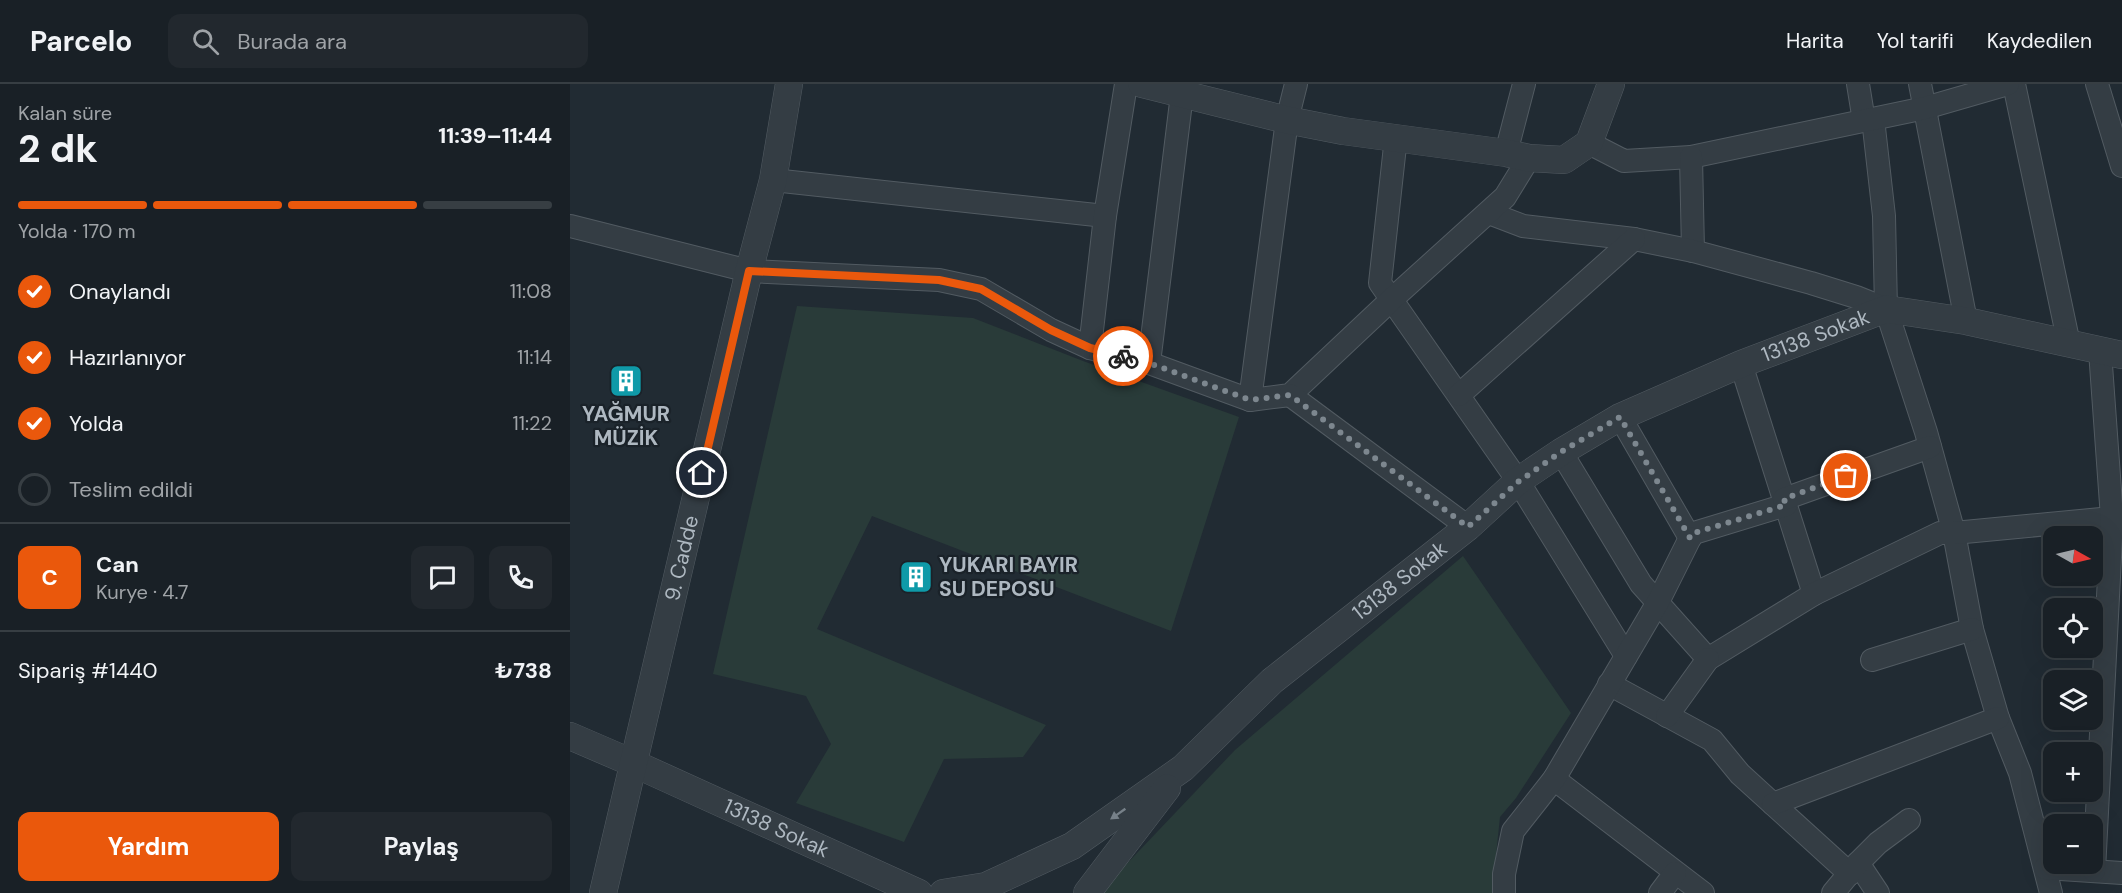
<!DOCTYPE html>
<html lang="tr">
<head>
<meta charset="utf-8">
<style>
  :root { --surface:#192026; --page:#22282e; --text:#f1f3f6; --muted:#9fa3a7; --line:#373e43; --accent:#ea580c }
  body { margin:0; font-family:"DM Sans",sans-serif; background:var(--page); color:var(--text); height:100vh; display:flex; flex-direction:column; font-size:22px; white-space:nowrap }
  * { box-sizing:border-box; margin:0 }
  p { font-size:20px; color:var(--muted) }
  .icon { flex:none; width:33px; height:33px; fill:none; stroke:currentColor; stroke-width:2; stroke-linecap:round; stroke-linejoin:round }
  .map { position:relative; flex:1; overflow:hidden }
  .side { display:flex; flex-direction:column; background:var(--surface); width:570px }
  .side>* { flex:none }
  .needle { width:39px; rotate:98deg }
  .tools { position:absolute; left:1473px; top:442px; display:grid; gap:12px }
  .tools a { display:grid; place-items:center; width:60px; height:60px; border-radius:12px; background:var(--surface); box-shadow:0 6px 24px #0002,0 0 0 2px var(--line); font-size:30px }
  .pin { position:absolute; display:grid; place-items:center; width:51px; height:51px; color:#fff; margin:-26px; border:3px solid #fff; border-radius:50%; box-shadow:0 2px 6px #0007 }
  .courier { position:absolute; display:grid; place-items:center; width:60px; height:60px; margin:-30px; border:4px solid #ea580c; border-radius:50%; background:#fff; color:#222; box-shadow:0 2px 8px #0007 }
  .overview em { font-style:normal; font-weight:700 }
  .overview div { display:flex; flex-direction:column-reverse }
  .overview { display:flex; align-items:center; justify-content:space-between; height:102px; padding:0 18px }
  h1 { font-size:39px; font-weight:700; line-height:45px }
  .bar { display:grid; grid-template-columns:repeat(4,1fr); gap:9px 6px; align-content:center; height:72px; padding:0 18px }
  .bar i { height:8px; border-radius:4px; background:var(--line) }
  .bar .current { background:var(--accent) }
  .bar p { grid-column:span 4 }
  .line { display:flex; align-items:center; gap:15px; padding:0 18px; border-top:2px solid var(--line) }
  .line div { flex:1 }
  .round { display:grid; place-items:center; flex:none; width:63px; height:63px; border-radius:12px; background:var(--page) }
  ol { padding:0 18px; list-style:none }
  li { display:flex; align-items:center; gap:18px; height:66px }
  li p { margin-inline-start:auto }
  li .icon { padding:6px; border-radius:50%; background:var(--accent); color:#fff; stroke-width:4 }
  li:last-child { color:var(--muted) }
  li i { width:33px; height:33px; border:3px solid var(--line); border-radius:50% }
  .primary-button { display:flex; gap:12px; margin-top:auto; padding:12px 18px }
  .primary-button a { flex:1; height:69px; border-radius:12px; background:var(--accent); color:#fff; font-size:24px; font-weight:700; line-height:69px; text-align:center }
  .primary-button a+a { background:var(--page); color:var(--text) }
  header { display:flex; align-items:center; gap:36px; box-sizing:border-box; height:84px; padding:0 30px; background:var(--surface); border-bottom:2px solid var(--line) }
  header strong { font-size:28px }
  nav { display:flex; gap:33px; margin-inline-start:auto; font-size:21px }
  .search { width:420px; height:54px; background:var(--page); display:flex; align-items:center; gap:15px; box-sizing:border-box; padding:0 21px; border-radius:12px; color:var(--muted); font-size:22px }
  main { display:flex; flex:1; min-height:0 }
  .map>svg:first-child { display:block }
  .green { fill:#293b39 }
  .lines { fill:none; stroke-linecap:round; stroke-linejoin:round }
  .minor-casing { stroke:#525b62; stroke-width:24 }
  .tertiary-casing { stroke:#525b62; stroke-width:28 }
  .minor { stroke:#343d44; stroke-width:22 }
  .tertiary { stroke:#343d44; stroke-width:27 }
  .oneway { fill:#778189 }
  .done { stroke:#7d878f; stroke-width:6; stroke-dasharray:0 10.8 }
  .route { stroke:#ea580c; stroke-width:8 }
  .labels { text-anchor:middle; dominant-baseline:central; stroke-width:4.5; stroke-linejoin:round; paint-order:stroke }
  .street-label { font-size:21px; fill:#aeb8c1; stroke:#1a2229 }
  .poi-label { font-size:21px; font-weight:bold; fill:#aeb8c1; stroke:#1a2229 }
</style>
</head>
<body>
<header>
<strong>Parcelo</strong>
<div class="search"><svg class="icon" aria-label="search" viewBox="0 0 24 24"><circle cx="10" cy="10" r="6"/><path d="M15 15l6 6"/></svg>Burada ara</div>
<nav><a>Harita</a><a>Yol tarifi</a><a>Kaydedilen</a></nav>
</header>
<main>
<section class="side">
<div class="overview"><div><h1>2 dk</h1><p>Kalan süre</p></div><em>11:39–11:44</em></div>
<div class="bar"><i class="current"></i><i class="current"></i><i class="current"></i><i></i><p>Yolda · 170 m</p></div>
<ol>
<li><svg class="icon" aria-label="check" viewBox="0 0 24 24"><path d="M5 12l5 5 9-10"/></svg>Onaylandı<p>11:08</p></li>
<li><svg class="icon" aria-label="check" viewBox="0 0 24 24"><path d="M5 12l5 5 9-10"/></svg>Hazırlanıyor<p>11:14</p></li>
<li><svg class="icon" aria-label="check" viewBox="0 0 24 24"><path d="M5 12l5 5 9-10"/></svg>Yolda<p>11:22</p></li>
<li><i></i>Teslim edildi</li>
</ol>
<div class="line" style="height:108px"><b class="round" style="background:var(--accent);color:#fff">C</b><div><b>Can</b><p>Kurye · 4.7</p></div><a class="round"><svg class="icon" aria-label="chat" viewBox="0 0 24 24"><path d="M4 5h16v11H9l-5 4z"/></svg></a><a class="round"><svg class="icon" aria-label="phone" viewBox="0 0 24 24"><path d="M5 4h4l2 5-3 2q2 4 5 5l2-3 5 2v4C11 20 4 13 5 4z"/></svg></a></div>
<div class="line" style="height:78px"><div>Sipariş #1440</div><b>₺738</b></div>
<div class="primary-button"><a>Yardım</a><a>Paylaş</a></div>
</section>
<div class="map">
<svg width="1552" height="809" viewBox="0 0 1552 809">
  <rect width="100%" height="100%" fill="#212b33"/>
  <!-- green -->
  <g class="green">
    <path d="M227,222L403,234L513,277L669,333L601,547L302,432L247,545L476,641L453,673L374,675L334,758L226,719L261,660L236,612L143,590Z"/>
    <path d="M893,472L1001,629L946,714L930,733L922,809H529L665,666Z"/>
  </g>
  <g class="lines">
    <defs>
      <g id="minor">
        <path d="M1288,0L1294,37"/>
        <path d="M1350,0L1396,237"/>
        <path d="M1444,0L1499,260"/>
        <path d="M1527,0L1552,82"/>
        <path d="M1303,35L1314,132L1316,225L1356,348L1384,449L1402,545L1428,634L1450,689L1481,809"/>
        <path d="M826,53L810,199L948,397L1056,572"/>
        <path d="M1019,59L1054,77L1121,73L1355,24L1438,0"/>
        <path d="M936,69L954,0"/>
        <path d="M1121,73L1123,167"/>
        <path d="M203,96L535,132"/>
        <path d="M919,129L953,142L1064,155L1123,167L1241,199L1286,213L1316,225"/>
        <path d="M0,142L179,187L369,196L411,205L481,246L520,264L579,279L680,316L720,311L821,216L935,113L959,74"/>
        <path d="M520,264L535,132L556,0"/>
        <path d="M579,279L612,10L616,0"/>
        <path d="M1171,280L1244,510"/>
        <path d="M720,311L898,443"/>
        <path d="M889,311L1064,155"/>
        <path d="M680,316L717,36L726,0"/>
        <path d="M1050,333L1120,454L1124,449L1216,421"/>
        <path d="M991,368L1071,500L1138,575L1244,510L1370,449H1384L1552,433"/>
        <path d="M1214,415L1360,363"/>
        <path d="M1302,576L1402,545"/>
        <path d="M1039,600L1142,656L1170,690L1280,790"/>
        <path d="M1097,632L1138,575"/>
        <path d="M984,695L1133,809"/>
        <path d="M1203,720L1428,634"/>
        <path d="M1288,779L1308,809"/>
        <path d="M1475,784L1552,789"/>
        <path d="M1524,787L1542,434L1530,267"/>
        <path d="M934,809V790L943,747L984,695L1088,518L1120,454"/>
        <path d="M1090,809L1105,789"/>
        <path d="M1263,809L1288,779L1308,759L1339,736"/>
      </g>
      <g id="tertiary">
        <path d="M572,0L717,36L773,47L936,69L959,74L994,76L1019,59L1041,0"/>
        <path id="s1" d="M0,652L65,680L349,809"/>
        <path id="s2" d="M33,809L179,187L203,96L219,0"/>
        <path id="s3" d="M373,809L416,802L502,762L613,684L702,597L898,443L948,397L991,368L1050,333L1171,280L1316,225L1396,237L1552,271"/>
        <path d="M517,809L597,704"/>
      </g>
    </defs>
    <!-- minor casing -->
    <use href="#minor" class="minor-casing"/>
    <!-- tertiary casing -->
    <use href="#tertiary" class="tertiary-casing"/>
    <!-- minor -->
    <use href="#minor" class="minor"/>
    <!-- tertiary -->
    <use href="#tertiary" class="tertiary"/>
  </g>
  <!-- one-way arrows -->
  <defs><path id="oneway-solid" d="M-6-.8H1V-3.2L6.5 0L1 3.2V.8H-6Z" transform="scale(1.5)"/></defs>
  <use class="oneway" href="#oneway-solid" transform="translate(548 730) rotate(145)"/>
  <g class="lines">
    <!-- done -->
    <path class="done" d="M553,272L579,279L680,316L720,311L898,443L948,398L991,368L1050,333L1120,454L1124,449L1216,421L1214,415L1276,392"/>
    <!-- route -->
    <path class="route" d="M132,389L179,187L369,196L411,205L481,246L520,264L553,272"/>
  </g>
  <!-- icons -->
  <defs>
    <symbol id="building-square" viewBox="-11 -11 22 22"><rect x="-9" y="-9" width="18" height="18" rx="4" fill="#0f9aa8" stroke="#1a2229"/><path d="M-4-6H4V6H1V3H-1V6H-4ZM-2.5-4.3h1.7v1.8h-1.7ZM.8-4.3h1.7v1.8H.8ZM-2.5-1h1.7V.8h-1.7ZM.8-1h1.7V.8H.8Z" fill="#fff"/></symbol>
  </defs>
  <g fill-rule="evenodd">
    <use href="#building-square" x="37" y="278" width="38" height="38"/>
    <use href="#building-square" x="327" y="474" width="38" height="38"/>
  </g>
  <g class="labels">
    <!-- street labels -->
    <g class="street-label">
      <text stroke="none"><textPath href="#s3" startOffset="1048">13138 Sokak</textPath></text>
      <text stroke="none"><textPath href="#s2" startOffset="344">9. Cadde</textPath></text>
      <text stroke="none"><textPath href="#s3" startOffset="561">13138 Sokak</textPath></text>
      <text stroke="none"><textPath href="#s1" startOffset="226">13138 Sokak</textPath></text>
    </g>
    <!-- poi labels -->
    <g class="poi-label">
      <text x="56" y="330">YAĞMUR<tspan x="56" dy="24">MÜZİK</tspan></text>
      <text x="369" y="481" text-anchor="start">YUKARI BAYIR<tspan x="369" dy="24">SU DEPOSU</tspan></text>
    </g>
  </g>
</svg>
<div class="tools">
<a><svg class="needle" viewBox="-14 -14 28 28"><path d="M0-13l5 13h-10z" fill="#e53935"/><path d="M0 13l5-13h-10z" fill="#9fa3a7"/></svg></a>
<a><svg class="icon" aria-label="locate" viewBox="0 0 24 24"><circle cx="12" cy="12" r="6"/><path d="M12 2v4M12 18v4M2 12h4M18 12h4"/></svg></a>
<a><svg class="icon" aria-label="layers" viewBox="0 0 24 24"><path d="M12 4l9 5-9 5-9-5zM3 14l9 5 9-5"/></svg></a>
<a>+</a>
<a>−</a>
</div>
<div class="pin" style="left:1276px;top:392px;background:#ea580c"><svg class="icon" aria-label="bag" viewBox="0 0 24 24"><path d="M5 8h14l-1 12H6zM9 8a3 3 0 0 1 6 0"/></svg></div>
<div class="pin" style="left:132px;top:389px;background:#1f2937"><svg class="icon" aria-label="home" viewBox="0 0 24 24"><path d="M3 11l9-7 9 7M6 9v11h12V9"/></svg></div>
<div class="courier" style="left:553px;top:272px"><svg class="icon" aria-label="bike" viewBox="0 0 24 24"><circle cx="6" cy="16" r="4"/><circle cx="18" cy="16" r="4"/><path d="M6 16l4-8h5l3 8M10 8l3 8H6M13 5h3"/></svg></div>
</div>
</main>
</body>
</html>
